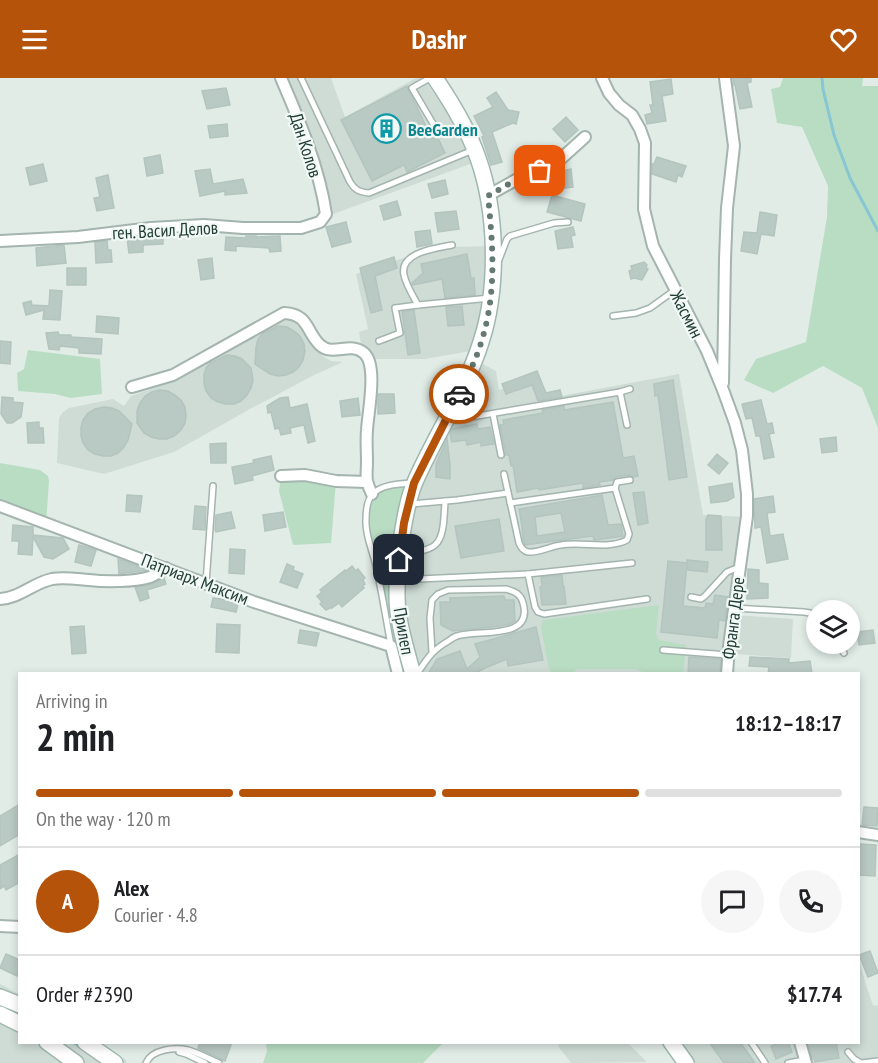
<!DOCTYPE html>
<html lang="en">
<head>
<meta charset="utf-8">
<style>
  :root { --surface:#fff; --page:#f6f6f6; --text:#202124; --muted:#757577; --line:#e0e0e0; --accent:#b45309 }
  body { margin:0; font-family:"PT Sans Narrow",sans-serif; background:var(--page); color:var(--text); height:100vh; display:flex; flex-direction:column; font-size:22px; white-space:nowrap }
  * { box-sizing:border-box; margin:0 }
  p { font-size:20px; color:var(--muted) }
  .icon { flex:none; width:33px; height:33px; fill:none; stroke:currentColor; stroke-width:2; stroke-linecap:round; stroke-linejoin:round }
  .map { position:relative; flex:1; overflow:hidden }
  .panel { position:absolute; left:18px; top:594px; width:842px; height:372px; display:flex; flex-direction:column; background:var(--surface); border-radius:0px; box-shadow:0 3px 9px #0003 }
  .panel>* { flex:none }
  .fabs { position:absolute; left:806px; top:522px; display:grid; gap:12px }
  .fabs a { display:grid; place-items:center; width:54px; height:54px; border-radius:50%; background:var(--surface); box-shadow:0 3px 9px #0003; font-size:30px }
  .pin { position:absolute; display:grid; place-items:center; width:51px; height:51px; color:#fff; margin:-26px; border-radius:12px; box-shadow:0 3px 9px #0006 }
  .courier { position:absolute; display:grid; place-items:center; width:60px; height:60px; margin:-30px; border:4px solid #b45309; border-radius:50%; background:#fff; color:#222; box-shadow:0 2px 8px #0007 }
  .headline em { font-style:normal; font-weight:800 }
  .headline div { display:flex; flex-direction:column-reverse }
  .headline { display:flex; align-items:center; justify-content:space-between; height:102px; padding:0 18px }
  h1 { font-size:39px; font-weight:800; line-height:45px }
  .bar { display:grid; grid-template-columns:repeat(4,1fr); gap:9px 6px; align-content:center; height:72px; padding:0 18px }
  .bar i { height:8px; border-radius:4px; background:var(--line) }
  .bar .on { background:var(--accent) }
  .bar p { grid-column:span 4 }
  .line { display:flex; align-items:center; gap:15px; padding:0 18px; border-top:2px solid var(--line) }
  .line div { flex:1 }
  .round { display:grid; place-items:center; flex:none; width:63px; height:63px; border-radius:32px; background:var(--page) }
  header { display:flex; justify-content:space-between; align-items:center; height:78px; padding:0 18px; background:var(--accent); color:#fff; font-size:27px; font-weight:800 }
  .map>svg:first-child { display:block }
  .built { fill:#cfdcd6 }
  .green { fill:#b9ddc3 }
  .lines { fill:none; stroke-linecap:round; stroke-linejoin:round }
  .stream { stroke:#87c6d2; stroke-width:3 }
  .building { fill:#b9c9c3; stroke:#b3c5be; stroke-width:1.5; fill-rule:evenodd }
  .lane-casing { stroke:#a4b4ae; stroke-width:8 }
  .street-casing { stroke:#a4b4ae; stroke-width:14 }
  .secondary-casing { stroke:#9fb8af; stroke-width:18 }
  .lane { stroke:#fff; stroke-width:5 }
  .street { stroke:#fff; stroke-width:10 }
  .secondary { stroke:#fff; stroke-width:15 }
  .done { stroke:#647a73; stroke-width:6; stroke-dasharray:0 10.8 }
  .route { stroke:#b45309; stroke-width:8 }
  .labels { text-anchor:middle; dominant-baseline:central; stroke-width:4.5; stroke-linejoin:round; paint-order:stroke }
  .culture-label { font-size:18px; font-weight:bold; fill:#0d838f; stroke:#f1f8f5; text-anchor:start }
  .street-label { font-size:18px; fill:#213d35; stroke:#f1f8f5 }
</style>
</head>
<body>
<header><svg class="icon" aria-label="menu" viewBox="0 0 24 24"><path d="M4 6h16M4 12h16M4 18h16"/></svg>Dashr<svg class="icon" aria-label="heart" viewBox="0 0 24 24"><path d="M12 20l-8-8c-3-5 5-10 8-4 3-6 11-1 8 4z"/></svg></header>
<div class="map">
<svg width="878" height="985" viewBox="0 0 878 985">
  <rect width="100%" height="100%" fill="#e1ece7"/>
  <!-- built -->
  <g class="built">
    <path d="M285,0H331L345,39L416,0H423L448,34L465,64L473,85L325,139Z"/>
    <path d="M488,168L483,236L471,273L425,281H370L362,272L359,254L368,251L356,196L400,181L454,169Z"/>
    <path d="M284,241L292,242L306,254L321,277L331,283L343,284L314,297L250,331L174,374L104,396L57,385L59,340L63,334L69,330L113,321L124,328L131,318L180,301L214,276Z"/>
    <path d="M483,286L496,293L499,312L533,302L544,321L679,296L703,437L751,439L750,461L736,537L793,541L791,580L734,576L732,596H417L404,529V492L409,453L419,416L443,363L466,325Z"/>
    <path d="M858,876L865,904L873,927L878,928V985H694L678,965L858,964Z"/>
    <path d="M0,906L19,916L20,964L97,965L126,982L127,985H0Z"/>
    <path d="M560,964L628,965L647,984L571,985L558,968Z"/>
  </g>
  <!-- green -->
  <g class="green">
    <path d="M783,0H863L862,8H878V350L862,310L823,288L773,315L744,302L756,281L806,264L827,139L828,108L802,49L777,45L771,11L780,9Z"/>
    <path d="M28,272L100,281L102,316L71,320L55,316L18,313L17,295L24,291Z"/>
    <path d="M0,385L40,392L48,398L49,403L46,446L0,428Z"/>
    <path d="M281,398L336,403L331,465L293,467L279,413Z"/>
    <path d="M409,406L393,486L409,595H398L366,442L372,416L381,411Z"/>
    <path d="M659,527L656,556L659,562L686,567L683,595H645L636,591H577L573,595H552L549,591L541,549L543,542Z"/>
    <path d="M266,965V964L443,965L423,985H263L267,973Z"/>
  </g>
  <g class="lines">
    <!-- stream -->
    <g class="stream">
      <path d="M822,0L823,11L834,57L850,100L878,153"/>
      <path d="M73,964L82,970"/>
    </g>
  </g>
  <!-- building -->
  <g class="building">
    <path d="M733,0H751V4L747,5L752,29L740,31L735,7H734Z"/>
    <path d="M671,1L673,16L662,18L666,43L647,46L645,37L652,35L650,27H653L650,4Z"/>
    <path d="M407,8L432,61L437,58L445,75L407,94L404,87L372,103L341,42Z"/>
    <path d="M226,10L230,27L207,31L202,13Z"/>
    <path d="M496,14L508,32L519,34L516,46L513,45L492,54L502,84L491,87L482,59L484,58L474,38L493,29L487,20Z"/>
    <path d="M566,39L578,52L565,64L553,51Z"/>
    <path d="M227,46L228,58L210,60L208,48Z"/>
    <path d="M160,77L163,95L147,98L144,80Z"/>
    <path d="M657,79L686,88L682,99L678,97L676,104L652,96V86H654Z"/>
    <path d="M43,86L47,103L30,107L26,90Z"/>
    <path d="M210,91L213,106L243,101L247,115L225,117V113L200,118L195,93Z"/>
    <path d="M571,91L573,109L557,111L554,95Z"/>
    <path d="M108,97L114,130L97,133L94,120L100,119L96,100Z"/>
    <path d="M445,102L448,116L432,120L428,106Z"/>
    <path d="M552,117L585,126L581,143L547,134Z"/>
    <path d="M397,123L401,137L384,142L380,128Z"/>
    <path d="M456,133L459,151L438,154L435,135Z"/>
    <path d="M760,134L777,137L774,158L761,156L757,176L741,173L744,154L757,155Z"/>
    <path d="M346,144L351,164L332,169L326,149Z"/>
    <path d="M573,149L575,157L571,158L573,169L558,171L555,153Z"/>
    <path d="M430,152L432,166L417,169L415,154Z"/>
    <path d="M163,157V166L143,167V174L129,175L127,160Z"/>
    <path d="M246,158H256V159L280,158L281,173L270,174L269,170L236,168V173L225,172L226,159L246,160Z"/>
    <path d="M107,163L108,172H111L112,184L96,185L95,164Z"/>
    <path d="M64,167L66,185L37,188L36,170Z"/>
    <path d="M467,176L471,200H474L475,217L445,220L442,201L413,207L412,205L423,195L421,186Z"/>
    <path d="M394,179L397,190L375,198L382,232L371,235L360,190Z"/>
    <path d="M212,180L214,200L201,202L198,182Z"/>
    <path d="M644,184L647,187L646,190L648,191L642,202L634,200L631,201L629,193L632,192L631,188Z"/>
    <rect x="67" y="190" width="19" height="17"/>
    <path d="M50,212L62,213L60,242L43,241L44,232L26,237L23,225L31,223L32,227L49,228Z"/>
    <path d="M462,228L464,247L448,248L446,229Z"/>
    <path d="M414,232L420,275L408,277L402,234Z"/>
    <path d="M97,238L119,240L118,256L96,254Z"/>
    <path d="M278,248L287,249L294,253L300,258L304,266L305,274L303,282L299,289L293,294L286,297L278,298L270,296L255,286L256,269L258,261L263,255Z"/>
    <path d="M58,254L59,257H71V259L102,261L101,276L79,275V270L60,268L59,272L49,271L46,255Z"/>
    <path d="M0,263L11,264L10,286L0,285Z"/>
    <path d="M227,277L235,278L242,281L251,290L253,302L251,310L247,317L241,323L234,326H226L218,324L211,320L206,313L204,305V297L206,290L210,285Z"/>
    <path d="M537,293L546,315L560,312L562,319L538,323L532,307L506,316L502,306Z"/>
    <path d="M673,302L687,399L669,402L658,317L655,318L654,306Z"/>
    <path d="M160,312L168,313L175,317L181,322L185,329L186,338L185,345L181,352L174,358L167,361H159L151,359L144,355L137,345V333L140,325L145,318L152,314Z"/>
    <path d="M378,316H394L395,335L378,336Z"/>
    <path d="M2,319L13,320V324L23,325L21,339L12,345H7L1,336Z"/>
    <path d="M288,319L290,330L307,326L315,363L308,365L304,347L290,350L291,355L281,357L279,350L275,351L271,334L268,335L267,328L280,320Z"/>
    <path d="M358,320L360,337L342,339L340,323Z"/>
    <path d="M761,322L767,346L772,345L774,355L769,356L774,379L764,381L760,358H756L752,340L746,341L742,326Z"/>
    <path d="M613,324L623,380L634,378L638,398L634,399L629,397L616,399L613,402L599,404L600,407L583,410V405L539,412L538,410L517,414L513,387L511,388L509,377H506L500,347L504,346L503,342L543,335L542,332L564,328V332Z"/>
    <path d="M104,329L112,330L119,333L132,346L128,362L124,369L118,375L111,378H103L95,376L88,372L83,365L81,358V349L83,342L88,335L95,331Z"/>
    <path d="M39,344V350H43L44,365H28L27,345Z"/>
    <path d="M477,346L478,351L490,349L494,366L481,368V364L467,367L466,362L452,364L450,355L452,351Z"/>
    <path d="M836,359L837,373L822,375L820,361Z"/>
    <path d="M447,361L450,386V401L436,399V386Z"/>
    <path d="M226,365V385H211L210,366Z"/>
    <path d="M717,376L728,385L719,396L708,387Z"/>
    <path d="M271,378L274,392L252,398L253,402L235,406L232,389L254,385L253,382Z"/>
    <path d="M732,405L734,419L727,423L711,425L709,409Z"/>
    <path d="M644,414L648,445L638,447L633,415Z"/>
    <path d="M127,417L142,418L140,434L126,433Z"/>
    <path d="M602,417L608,447L621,446L623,458L596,462H594L593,458L525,467L523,460L522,448L519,431ZM561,435L565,454L537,458L535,439Z"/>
    <path d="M773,418L775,434L767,435L770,458L783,456L788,481L767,485L761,449L755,450L754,421Z"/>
    <path d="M195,428L206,429L205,452L193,451Z"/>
    <path d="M231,434L235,450L216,454L215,452L216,437Z"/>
    <path d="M283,434L286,449L265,453L263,437Z"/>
    <path d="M708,437L721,438L722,472H706V442Z"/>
    <path d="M499,441L504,473L461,480L455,448Z"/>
    <path d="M13,447L33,449V457L63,460L69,471L53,481L44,479L33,459L32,477L18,476L19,463H12Z"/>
    <path d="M79,467L96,472L91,488L75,484Z"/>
    <path d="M230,471L245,472L244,496L229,495Z"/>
    <path d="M118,481L148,492L119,496Z"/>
    <path d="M687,482L708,484L707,494L688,492L687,485L683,528L705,530L706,525L713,526L715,517L728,519L725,543L719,542L717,560L661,554L668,483L687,485Z"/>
    <path d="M287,486L294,489L293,492L303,496L297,510L280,504Z"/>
    <path d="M352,488L356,493L358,491L365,500L363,502L365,506L362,509L364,510L342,529L339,525L332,530V529L326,532L320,526L322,524L317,518L322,514L320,512L345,492L346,493Z"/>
    <path d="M748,491L759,492V505L768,506V520L747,521Z"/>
    <path d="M562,497L563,508H564L566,526L542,527L540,509H542L541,499Z"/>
    <path d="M164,500L166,506L147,512L149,520L140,523L135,509L152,506Z"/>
    <path d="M504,518L505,522H514L515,543L510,546L501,548L453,553L441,547L440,524H450V520Z"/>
    <path d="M213,520L229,522L238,526L236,534L211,529Z"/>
    <path d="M217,546L240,547L239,575L216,574Z"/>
    <path d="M84,548L86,575L72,576L70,549Z"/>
    <path d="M536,549L543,582L508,588L507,581L485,590L474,596H428L437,581L460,573L467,591L480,579L475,566Z"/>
    <path d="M300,552L319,555L316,568L298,565Z"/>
    <path d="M873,552L875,565L859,567L857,554Z"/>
    <path d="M689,579L721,581L720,596H688Z"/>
    <path d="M750,579L789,581V585L810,583L812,596H768L769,589L749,588Z"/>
    <path d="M20,726V756L0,768V738Z"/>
    <path d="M864,729L878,730L877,748L862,747Z"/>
    <path d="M860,766L876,767L875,798L859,797Z"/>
    <path d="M20,776V804L6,812L4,808L0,811V787Z"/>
    <path d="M870,873L878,895L868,899L859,877Z"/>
    <path d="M6,876L20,882V893L17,898L0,890Z"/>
    <path d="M200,964H232L225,983L198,970Z"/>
    <path d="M709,964H740L755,985H724Z"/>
    <path d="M779,964H788L792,974L776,981L771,968Z"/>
    <path d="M808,964H836L839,980L815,984L814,980H812Z"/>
  </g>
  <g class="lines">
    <defs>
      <g id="lane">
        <path d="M301,0L350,104C355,112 359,114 369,115L473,72"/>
        <path d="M430,0L412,10L435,49"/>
        <path d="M452,167C437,170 399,174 404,197C406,207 413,218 418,227L490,220"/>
        <path d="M498,184L507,161L510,158L554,145L568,144"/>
        <path d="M613,238L636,235L650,230L675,212"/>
        <path d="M379,263L400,255L395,230L418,227"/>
        <path d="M620,314L627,347"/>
        <path d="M493,336L501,377"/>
        <path d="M448,343L620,314L630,311"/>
        <path d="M504,396L519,465C521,470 523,473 528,474C539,475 551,468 561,467C583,463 607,472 627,462L629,456L615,410"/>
        <path d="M510,425L615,410L617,404L630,402"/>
        <path d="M411,426L457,422L508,415"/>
        <path d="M401,473C444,477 443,459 445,423"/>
        <path d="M632,485L528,496L535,529L538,534L544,536L647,521"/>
        <path d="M398,502L528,496"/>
        <path d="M206,505L213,408"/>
        <path d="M691,519L701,521L705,518L727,494L739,489"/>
        <path d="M734,530L804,534L816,536"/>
        <path d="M838,566L844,575"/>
        <path d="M391,567C386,541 382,514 376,488C373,473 365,458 366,442C366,435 367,421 373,416C382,406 401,406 413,405"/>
        <path d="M663,572L728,577"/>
        <path d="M417,596C427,581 430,575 445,565C449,563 453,559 457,558C478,551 534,563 523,525C521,516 514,513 506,511L448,512L438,516L432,522L430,540L432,574"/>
        <path d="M751,964L765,985"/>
        <path d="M179,974L186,976L205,985"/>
        <path d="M848,974L854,981L861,985"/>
        <path d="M146,985C152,971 175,969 188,972C199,975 209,981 219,985"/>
        <path d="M788,985L805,982"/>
        <path d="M862,985L878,983"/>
      </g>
      <g id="street">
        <path d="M602,0L609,15L619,27L632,37L640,51L645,65L644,131L653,168L707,273L723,312L735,345L742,372L747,416V438L729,568L727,596"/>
        <path d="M487,118L521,99L540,93L554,87L585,59"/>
        <path d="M0,163L78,159L151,150L204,147L243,150H301L320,144L326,136C319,89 300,44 281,0"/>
        <path d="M723,305L725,181L727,130L734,68L725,0"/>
        <path d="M132,309L173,297L284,235C309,236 306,254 320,267C333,279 350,263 364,275C378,287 368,334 367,352C366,362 367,374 367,384C367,390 366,397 367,403C368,407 370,412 372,416"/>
        <path d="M281,398L305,397L336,403L367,404"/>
        <path d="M0,428L254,524L391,568L398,596"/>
        <path d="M0,521C20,520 33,505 52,501C64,499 76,501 89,502C106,504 133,504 150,499C155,497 161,493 166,490"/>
        <path d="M858,754L878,757"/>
        <path d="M0,848L20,849"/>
        <path d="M800,964L806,985"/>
      </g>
      <g id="secondary">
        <path d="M413,596C407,575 401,555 398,534C395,508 399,482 402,457C405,439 408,420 415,404C435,358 466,312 481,264C499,209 497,134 478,80C468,51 452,25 435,0"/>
        <path d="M0,919L20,927"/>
        <path d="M0,936L20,946"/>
        <path d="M47,964L76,985"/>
        <path d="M85,964L115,985"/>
        <path d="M671,964L686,985"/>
      </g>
    </defs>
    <!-- lane casing -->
    <use href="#lane" class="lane-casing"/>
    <!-- street casing -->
    <use href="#street" class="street-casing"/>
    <!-- secondary casing -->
    <use href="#secondary" class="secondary-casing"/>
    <!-- lane -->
    <use href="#lane" class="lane"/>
    <!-- street -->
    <use href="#street" class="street"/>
    <!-- secondary -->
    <use href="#secondary" class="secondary"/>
  </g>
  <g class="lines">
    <!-- done -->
    <path class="done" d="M459,316C467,299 476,282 481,265C497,215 493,168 488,118L521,99L540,93"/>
    <!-- route -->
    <path class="route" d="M399,482L404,445L414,405L459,316"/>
  </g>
  <!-- icons -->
  <defs>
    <symbol id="building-ring" viewBox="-11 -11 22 22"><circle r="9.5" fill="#f1f8f5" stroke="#0f9aa8" stroke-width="1.5"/><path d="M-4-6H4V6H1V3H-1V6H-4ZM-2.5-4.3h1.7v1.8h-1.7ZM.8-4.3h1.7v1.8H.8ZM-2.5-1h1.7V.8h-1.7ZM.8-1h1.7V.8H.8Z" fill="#0f9aa8"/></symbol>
  </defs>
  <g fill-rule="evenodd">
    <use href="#building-ring" x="370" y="34" width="33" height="33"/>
  </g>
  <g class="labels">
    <!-- culture labels -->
    <g class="culture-label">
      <text x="408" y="51">BeeGarden</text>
    </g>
    <!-- street labels -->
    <g class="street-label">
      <text transform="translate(306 67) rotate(72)">Дан Колов</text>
      <text transform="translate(165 152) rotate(-3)">ген. Васил Делов</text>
      <text transform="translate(687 236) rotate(63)">Жасмин</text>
      <text transform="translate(195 501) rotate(21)">Патриарх Максим</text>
      <text transform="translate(733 540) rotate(-83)">Франга Дере</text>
      <text transform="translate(404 553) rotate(80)">Прилеп</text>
    </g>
  </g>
</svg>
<div class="fabs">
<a><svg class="icon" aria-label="layers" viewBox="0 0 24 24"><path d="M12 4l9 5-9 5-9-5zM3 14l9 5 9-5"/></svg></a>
</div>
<div class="pin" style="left:540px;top:93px;background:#ea580c"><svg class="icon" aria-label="bag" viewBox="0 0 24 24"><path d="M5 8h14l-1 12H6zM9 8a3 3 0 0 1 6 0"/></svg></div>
<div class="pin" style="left:399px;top:482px;background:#1f2937"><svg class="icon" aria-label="home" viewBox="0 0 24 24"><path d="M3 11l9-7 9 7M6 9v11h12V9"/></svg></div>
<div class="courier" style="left:459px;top:316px"><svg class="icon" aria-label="car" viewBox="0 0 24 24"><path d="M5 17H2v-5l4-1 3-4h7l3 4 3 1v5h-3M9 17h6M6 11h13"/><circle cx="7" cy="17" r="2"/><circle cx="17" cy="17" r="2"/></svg></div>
<section class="panel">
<div class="headline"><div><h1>2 min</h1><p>Arriving in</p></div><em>18:12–18:17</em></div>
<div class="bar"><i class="on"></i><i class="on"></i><i class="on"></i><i></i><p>On the way · 120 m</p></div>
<div class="line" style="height:108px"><b class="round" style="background:var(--accent);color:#fff">A</b><div><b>Alex</b><p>Courier · 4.8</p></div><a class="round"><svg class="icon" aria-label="chat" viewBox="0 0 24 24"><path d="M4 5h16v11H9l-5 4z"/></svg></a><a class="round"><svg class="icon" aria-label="phone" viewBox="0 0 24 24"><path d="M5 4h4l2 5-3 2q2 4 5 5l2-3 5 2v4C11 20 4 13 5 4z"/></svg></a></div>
<div class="line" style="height:78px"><div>Order #2390</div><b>$17.74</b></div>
</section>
</div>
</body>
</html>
